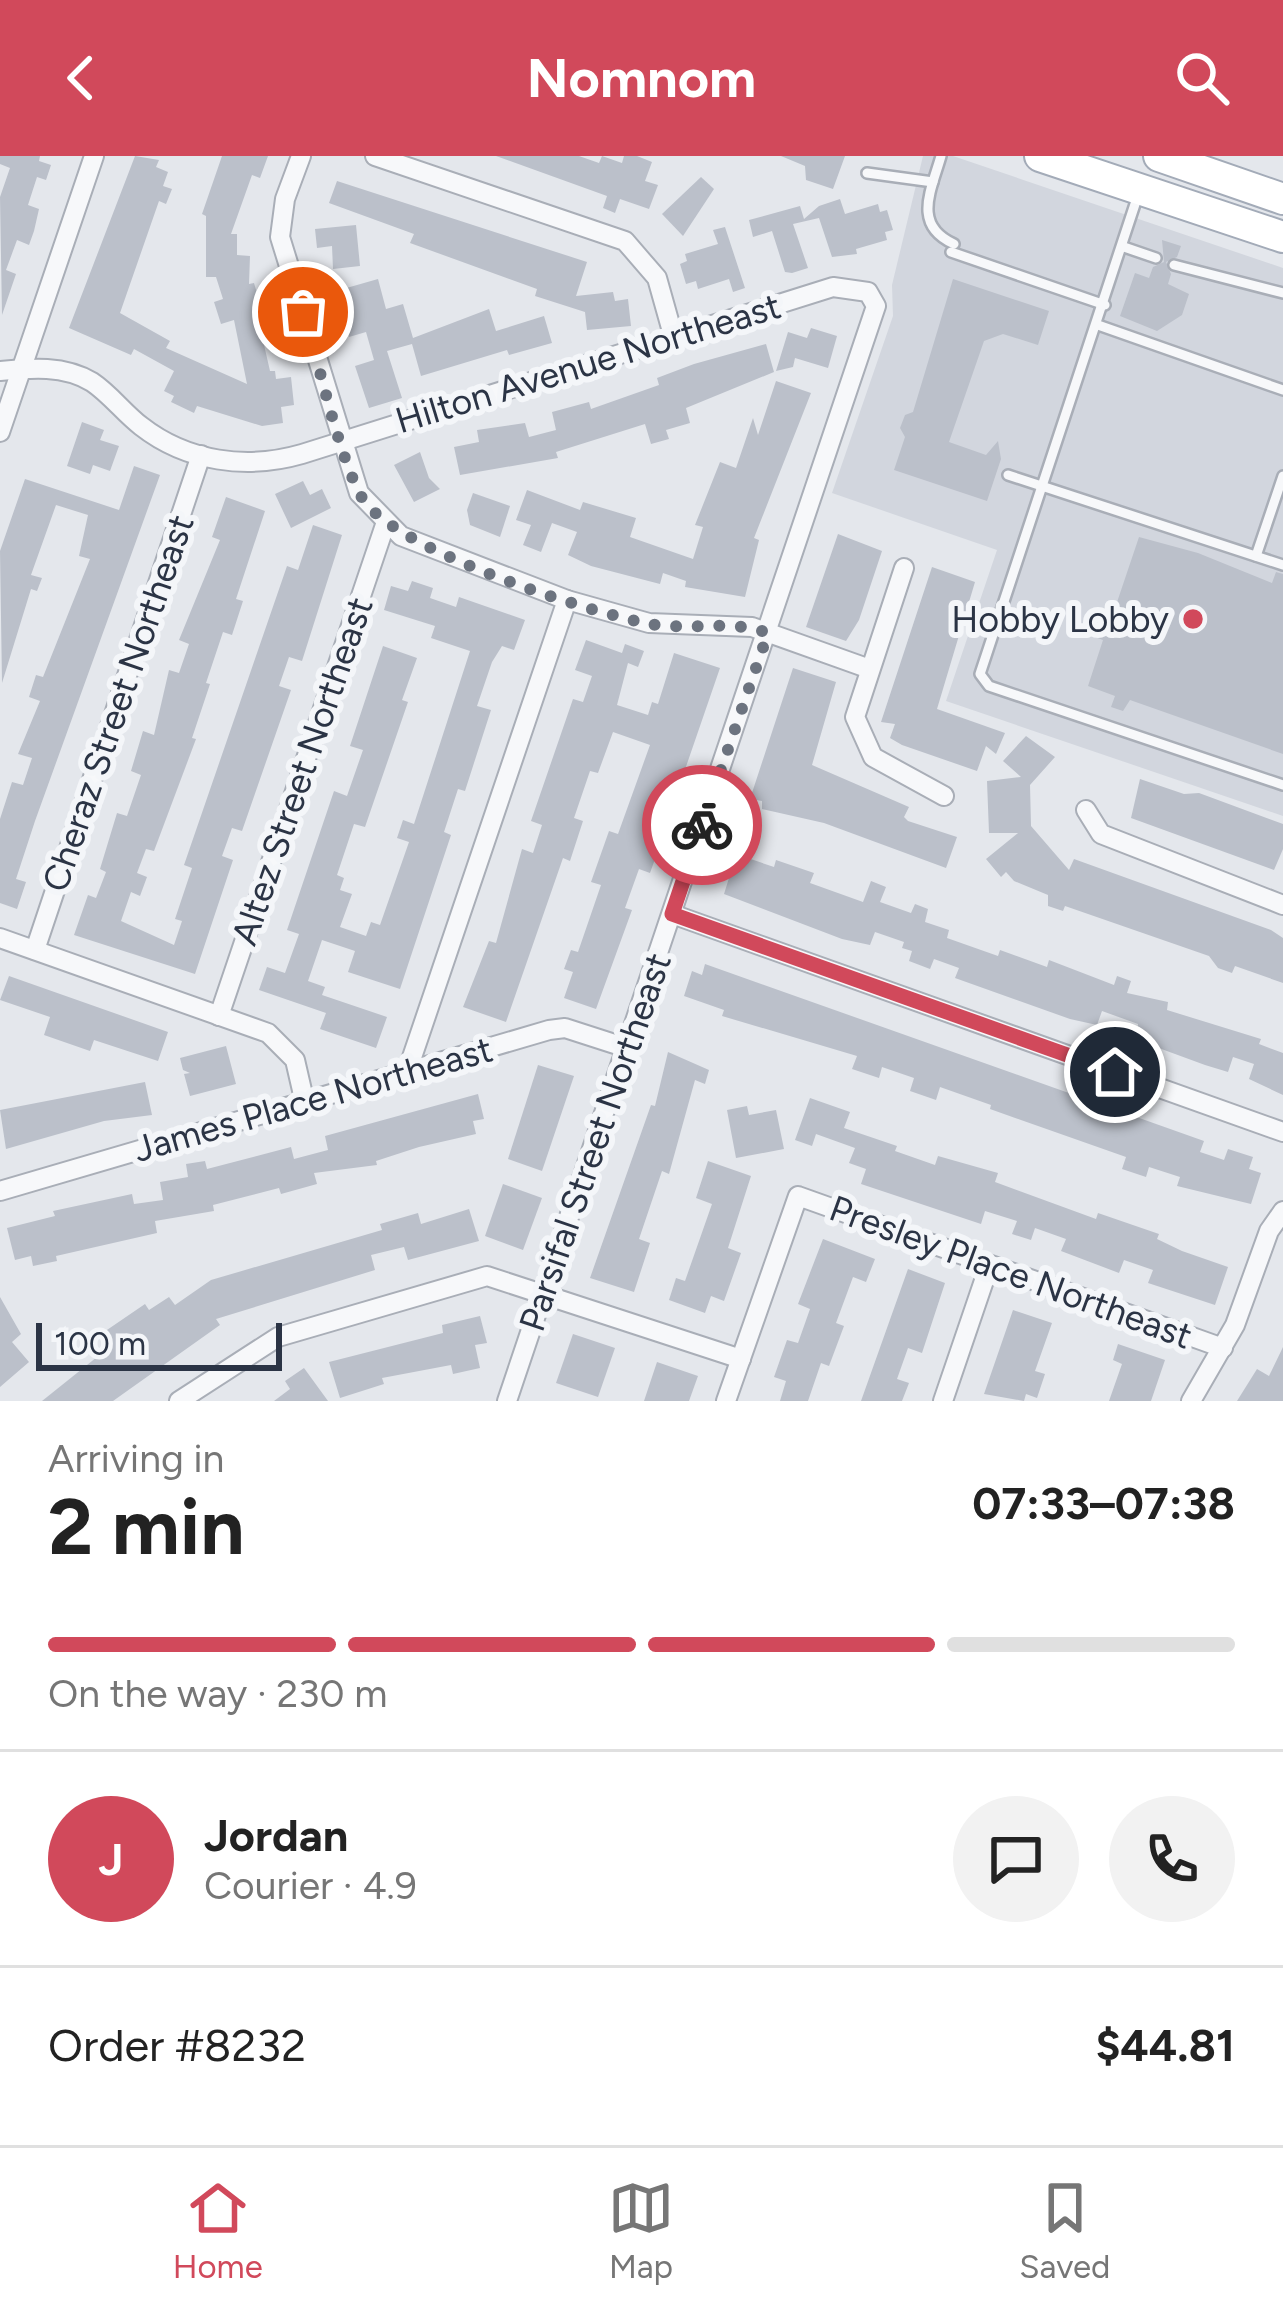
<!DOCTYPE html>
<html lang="en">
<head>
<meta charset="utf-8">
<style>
  :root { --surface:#fff; --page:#f2f2f2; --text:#222; --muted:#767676; --line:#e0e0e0; --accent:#d1495b }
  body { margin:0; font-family:Figtree,sans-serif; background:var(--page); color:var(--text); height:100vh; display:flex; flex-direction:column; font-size:45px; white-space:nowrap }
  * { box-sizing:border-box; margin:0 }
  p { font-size:39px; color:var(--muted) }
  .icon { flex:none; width:66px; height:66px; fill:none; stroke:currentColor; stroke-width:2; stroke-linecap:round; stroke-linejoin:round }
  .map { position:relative; height:1245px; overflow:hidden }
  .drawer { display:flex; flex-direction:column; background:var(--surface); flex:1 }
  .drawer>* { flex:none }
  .scale { position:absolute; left:36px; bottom:30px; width:246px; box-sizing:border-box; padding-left:12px; border:6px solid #2b3445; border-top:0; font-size:33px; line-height:42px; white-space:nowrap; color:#2b3445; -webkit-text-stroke:9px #f4f6f9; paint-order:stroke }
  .pin { position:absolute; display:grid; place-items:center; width:102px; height:102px; color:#fff; margin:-51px; border:6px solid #fff; border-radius:50%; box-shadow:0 3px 12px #0007 }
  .courier { position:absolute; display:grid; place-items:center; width:120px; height:120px; margin:-60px; border:9px solid #d1495b; border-radius:50%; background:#fff; color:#222; box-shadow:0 3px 15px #0007 }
  .summary em { font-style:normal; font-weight:700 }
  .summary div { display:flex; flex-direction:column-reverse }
  .summary { display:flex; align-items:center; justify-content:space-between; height:204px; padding:0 48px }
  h1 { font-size:78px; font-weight:700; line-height:90px }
  .bar { display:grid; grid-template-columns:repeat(4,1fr); gap:18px 12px; align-content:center; height:144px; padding:0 48px }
  .bar i { height:15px; border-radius:9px; background:var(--line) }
  .bar .selected { background:var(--accent) }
  .bar p { grid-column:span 4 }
  .line { display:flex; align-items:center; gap:30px; padding:0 48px; border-top:3px solid var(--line) }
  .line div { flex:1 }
  .round { display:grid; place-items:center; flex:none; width:126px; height:126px; border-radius:63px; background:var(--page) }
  header { display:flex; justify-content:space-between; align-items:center; height:156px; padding:0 48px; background:var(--accent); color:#fff; font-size:54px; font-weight:700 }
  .dock { display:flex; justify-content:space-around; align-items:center; height:168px; border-top:3px solid var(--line); background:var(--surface); font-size:33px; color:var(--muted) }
  .dock a { display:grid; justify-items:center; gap:6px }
  .dock .selected { color:var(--accent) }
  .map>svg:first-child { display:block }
  .built { fill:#d2d6de }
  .building { fill:#bbc0ca }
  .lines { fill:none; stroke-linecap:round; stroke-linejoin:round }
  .service-casing { stroke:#a9aeb7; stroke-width:14 }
  .minor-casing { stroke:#a9aeb7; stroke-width:22 }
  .primary-casing { stroke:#a3abb8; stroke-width:34 }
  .service { stroke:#f7f8fa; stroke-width:9 }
  .minor { stroke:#f7f8fa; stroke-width:18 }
  .primary { stroke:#fff; stroke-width:30 }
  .done { stroke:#6c737f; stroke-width:12; stroke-dasharray:0 21.6 }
  .route { stroke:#d1495b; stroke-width:15 }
  .poi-dot { fill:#d1495b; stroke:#f4f6f9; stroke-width:4.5 }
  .labels { text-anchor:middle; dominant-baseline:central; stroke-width:12; stroke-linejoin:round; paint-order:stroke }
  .street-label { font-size:36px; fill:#2b3445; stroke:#f4f6f9 }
  .poi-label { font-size:36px; fill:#2b3445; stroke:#f4f6f9; text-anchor:end }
</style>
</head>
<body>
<header><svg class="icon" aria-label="back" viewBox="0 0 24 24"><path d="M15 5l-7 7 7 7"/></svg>Nomnom<svg class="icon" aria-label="search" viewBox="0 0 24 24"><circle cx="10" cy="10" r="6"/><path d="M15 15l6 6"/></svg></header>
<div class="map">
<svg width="1283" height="1245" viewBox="0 0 1283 1245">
  <rect width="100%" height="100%" fill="#e4e7ec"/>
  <!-- built -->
  <path class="built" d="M923,0H953L1283,112V660L946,545L997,394L832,337L893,160L892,129Z"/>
  <!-- building -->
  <g class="building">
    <path d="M0,0H40L39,5L51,9L46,24L37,21L28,49L39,53L34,75L29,89L17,84L6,114L16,118L2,159L0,41L10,12L0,8Z"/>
    <path d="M135,0L159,4L156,11L168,16L163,30L172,33L166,48L159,45L120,157L170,185L166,192L247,228L234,164L221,168L214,146L223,143L216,121H206V60L202,58L222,0H268L260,22L252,19L231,78H237V99L250,100L249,128L254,127L269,178L262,180L270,215H275L276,223L291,221L294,249L281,251L283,267L262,270L197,250L194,257L171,246L174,240L164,235L174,215L134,193L131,199L69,172Z"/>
    <path d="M496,0H579L599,7L602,0L622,7L624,0H637L652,6L645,25L658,29L649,53L620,43L615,57L603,52L607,40Z"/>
    <path d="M781,0H845L833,33L806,24L805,10Z"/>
    <path d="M701,21L714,33L683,80L662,58Z"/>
    <path d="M337,25L587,106L576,140L613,136L615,145L628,143L631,170L587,174L585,156L535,140L537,133L410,87L414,78L329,47Z"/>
    <path d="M840,43L845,58L878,48L880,56L887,54L893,74L885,76L887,84L856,93L857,98L832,101L819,62L793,68L808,112L792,117L785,116L772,75L753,81L749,64L800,50L804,63L819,50Z"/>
    <path d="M356,69L360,110L333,113L332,90L317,92L315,73Z"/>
    <path d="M725,71L745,132L733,136L729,123L698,133L696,125L686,128L680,108L687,105L685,98L718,88L713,74Z"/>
    <path d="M1162,84L1181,90L1177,101L1166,106L1171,118L1168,128L1189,138L1182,159L1157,175L1120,160L1135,117L1149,122L1153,111L1164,106Z"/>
    <path d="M378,123L386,153L403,148L413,182L489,153L496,175L544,160L552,187L509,199L507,194L421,220L412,188L387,195L402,242L369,252L355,210L374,204L366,176L349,181L336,135Z"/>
    <path d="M953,123L1049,155L1038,189L1003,178L984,185L949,286L986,299L998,285L1001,303L987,345L894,314L905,281L900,272L905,259L913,256Z"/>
    <path d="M811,172L837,180L828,212L795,202L793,211L776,215L788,176L807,182Z"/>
    <path d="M766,188L774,216L686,252L690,267L666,274L669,283L651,288L645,268L556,296L558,302L460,319L454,291L479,286L477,274L525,267L529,281L556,274L552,256L589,246L591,253L659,229L657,222L694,208Z"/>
    <path d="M776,225L811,237L754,382L759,384L745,441L685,431L686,425L663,417L660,428L591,410L568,399L577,376L552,367L541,396L523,389L531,369L516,364L527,334L580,354L583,346L636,362L630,381L693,403L703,371L695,369L720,306L736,312L753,262L758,279Z"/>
    <path d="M82,266L104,274L100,284L119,290L110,315L93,309L90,318L67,310Z"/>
    <path d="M420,296L429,322L440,333L414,346L394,309Z"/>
    <path d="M134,310L160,319L35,665L16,723L26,726L17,753L0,747V663L12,626L23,629L32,602L18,598L40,545L29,541L36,519L43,521L90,403L79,400L88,359L56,349L31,419L42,422L37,435L31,433L2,527L0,395L25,323L119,354Z"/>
    <path d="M303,325L310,339L322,333L331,352L291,372L275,338Z"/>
    <path d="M473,337L510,350L500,381L470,369L467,354Z"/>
    <path d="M226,341L265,355L236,443L243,445L232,479L223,476L206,527L210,528L192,582L196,583L154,695L146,693L137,717L147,721L140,740L131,736L121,765L174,789L182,765L175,763L192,712L184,709L287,410L298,414L313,369L342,379L302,505L289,501L279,530L291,534L242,675L232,672L222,700L233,704L195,818L74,779L88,739L96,742L106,716L100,713L117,657L127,660L141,619L131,615L143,575L154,579L169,514L179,517L189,488L179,484L220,384L212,381Z"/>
    <path d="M838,378L882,395L859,464L846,485L806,471Z"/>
    <path d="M1139,381L1198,397L1272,427L1276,416L1283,418V598L1130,544L1123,555L1111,551L1115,540L1088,530L1103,484L1089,479L1098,456L1112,461Z"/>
    <path d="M932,411L975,426L937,553L1005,577L996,598L986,590L977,615L902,589L890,582L895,568L881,566Z"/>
    <path d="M412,425L433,432L430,442L456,451L459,441L525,464L514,494L502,490L492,506L477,550L491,554L465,635L458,633L444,676L451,679L400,833L348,816L355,795L322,784L308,825L325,831L322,839L387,861L376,892L320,873L326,857L259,834L267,811L285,817L299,778L287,774L334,635L347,640L363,594L350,590L383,490L417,502L402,544L408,546L365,671L354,668L337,719L344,722L340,734L352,738L340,771L366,780L371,766L380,769L409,686L397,682L403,664L414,668L470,495L431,482L435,470L384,454L391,430L408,435Z"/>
    <path d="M586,484L622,497L625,488L644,495L638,511L628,507L617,549L648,559L652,546L658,548L674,497L720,512L679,631L668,627L659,654L669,657L659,692L650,717L639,713L625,752L632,754L596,853L564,842L573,816L564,813L571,794L578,796L601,729L591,726L609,675L618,678L650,589L613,576L598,617L590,615L574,662L583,665L570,705L563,702L506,866L463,851L489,785L496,787L522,693L533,697L542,669L531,665L573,543L583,546L592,520L575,514Z"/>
    <path d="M793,512L836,526L812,609L909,651L904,661L908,665L957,681L946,712L824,667L762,653V645L750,643Z"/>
    <path d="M1026,580L1055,601L1030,629L1031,670L1069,714L1074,703L1271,774L1283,782V827L1235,810L1232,817L1218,812L1209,800L1065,750L1063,755L1048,750V739L1014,725L1006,716L1001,721L986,703L1018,677H989L987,625L1021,621L1003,605Z"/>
    <path d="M1140,623L1184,638L1199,637L1283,668V693L1274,714L1131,662Z"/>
    <path d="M727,695L774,711L776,704L814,717L810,727L863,746L871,725L886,731L880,746L911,757L915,748L928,753L925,766L949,774L947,782L998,800L1000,794L1047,811L1049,804L1114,829L1117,820L1131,825L1127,837L1168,846L1167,854L1261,883L1259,888L1283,897V939L1249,923L1254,908L1233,901L1228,916L1205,909L1137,884L1138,868L1102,855L1097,869L1070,863L955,822L959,812L934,803L930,813L909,805L912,795L902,792L904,786L875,776L870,789L842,783L724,738L729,722L719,718Z"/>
    <path d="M705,808L1204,985L1200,996L1224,1004L1228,993L1253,1001L1249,1013L1261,1017L1251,1048L1177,1030L1180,1021L1149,1011L1146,1021L1122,1013L1126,1001L990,953L991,949L940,931L936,944L910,935L914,922L882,911L879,922L852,913L857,900L722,860L724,854L684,840L692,815L702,819Z"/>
    <path d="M9,820L168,876L158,905L94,884L90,895L44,879L50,861L0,844Z"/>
    <path d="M226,890L236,928L190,940L184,918L190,917L183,914L180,902Z"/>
    <path d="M668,896L709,914L705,928L695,924L669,1018L662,1015L639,1083L650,1087L634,1136L590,1122L651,949L655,950Z"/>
    <path d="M538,909L574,920L542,1015L508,1003Z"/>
    <path d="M145,926L152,959L104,965L6,993L0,954Z"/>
    <path d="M478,938L484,963L473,965L476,978L419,991L376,1005L377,1009L314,1017L317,1028L281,1038L279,1032L213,1049L214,1055L155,1065L157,1077L56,1100L57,1105L33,1110L31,1100L15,1104L7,1072L55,1060L53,1055L132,1038L134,1048L163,1044L160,1026L188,1021L186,1008L205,1005L207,1013L291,991L294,1003L328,994L325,980Z"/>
    <path d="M810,942L850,956L844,972L897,990L895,995L935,1009L938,1000L998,1017L995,1026L1096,1063L1098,1057L1159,1078L1157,1083L1182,1095L1228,1111L1215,1149L1148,1127L1153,1114L1124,1104L1119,1117L1061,1095L1066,1083L1035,1072L1031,1084L1012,1078L1017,1065L985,1055L981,1068L861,1028L866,1013L849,1007L855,992L816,978L812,990L795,984Z"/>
    <path d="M747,950L749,959L776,954L784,993L736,1002L727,954Z"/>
    <path d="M708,1005L751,1020L728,1092L741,1097L724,1145L711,1140L705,1157L669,1144L676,1122L685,1125L712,1048L696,1042Z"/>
    <path d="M503,1028L542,1042L523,1094L485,1080Z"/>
    <path d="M469,1053L479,1085L408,1104L404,1091L371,1099L375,1114L216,1163L220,1169L113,1245H42L112,1189L104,1176L145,1148L149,1154L169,1141L175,1149L211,1124L382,1074L380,1068L418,1057L421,1068Z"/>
    <path d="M823,1083L875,1103L866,1126L853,1121L836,1167L844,1170L829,1210L821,1207L808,1245H780L786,1225L774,1221L787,1184L798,1187L810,1153L798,1148Z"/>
    <path d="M908,1113L945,1127L922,1197L908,1192L897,1223L909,1227L902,1245H861Z"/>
    <path d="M0,1141L21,1178L12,1186L29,1206L0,1231Z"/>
    <path d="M1013,1154L1052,1167L1035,1215L1045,1218L1037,1242L1026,1238L1024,1245L984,1238Z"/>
    <path d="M480,1160L487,1187L475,1189L480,1212L453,1218L451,1209L382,1222L384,1228L340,1242L329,1206L443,1177L442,1169Z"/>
    <path d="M573,1178L615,1192L598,1241L556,1227Z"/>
    <path d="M1118,1188L1165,1204L1151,1245H1109L1122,1208L1113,1204Z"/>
    <path d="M1283,1191V1245H1237L1257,1213L1269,1220Z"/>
    <path d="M657,1206L698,1220L689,1245H644Z"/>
    <path d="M304,1212L328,1245H274L290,1233L285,1225Z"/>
  </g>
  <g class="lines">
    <defs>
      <g id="service">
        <path d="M941,0C931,35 912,69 954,88"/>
        <path d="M867,17L933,26"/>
        <path d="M1138,39L980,518L989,530L1283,629"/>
        <path d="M1124,91L1156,102"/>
        <path d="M951,96L1105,149"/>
        <path d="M1174,109L1283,137"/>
        <path d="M1098,169L1283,234"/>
        <path d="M1008,319L1283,409"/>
        <path d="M1256,400L1283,320"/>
      </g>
      <g id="minor">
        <path d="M301,0L285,43L280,81L359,337L401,380L567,444L649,467L752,471L867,512"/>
        <path d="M375,0L625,85L657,122L673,179"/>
        <path d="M0,215C31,212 64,209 92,226C110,238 124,257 141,270C187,306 247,314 302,298L833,131L868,136L876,150L507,1245"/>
        <path d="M0,276L94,0"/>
        <path d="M904,412L855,561L873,601L944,640"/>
        <path d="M1086,654L1101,678L1283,749"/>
        <path d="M672,758L1283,976"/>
        <path d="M0,782L268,877L295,904L304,943"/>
        <path d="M35,794L201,299"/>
        <path d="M219,860L385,369"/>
        <path d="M408,913L567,444"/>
        <path d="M0,1035L549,874L565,872L627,892"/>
        <path d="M179,1245L278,1181L487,1120L741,1203"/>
        <path d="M726,1245L798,1040L1223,1192"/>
        <path d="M943,1245L989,1110"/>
        <path d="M1191,1245L1235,1169L1269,1075L1283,1055"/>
      </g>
      <g id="primary">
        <path d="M1040,0L1283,81"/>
        <path d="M1159,0L1283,43"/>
      </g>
    </defs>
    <!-- service casing -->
    <use href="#service" class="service-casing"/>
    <!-- minor casing -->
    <use href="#minor" class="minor-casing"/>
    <!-- primary casing -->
    <use href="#primary" class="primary-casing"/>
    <!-- service -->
    <use href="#service" class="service"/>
    <!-- minor -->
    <use href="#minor" class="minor"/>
    <!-- primary -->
    <use href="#primary" class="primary"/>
  </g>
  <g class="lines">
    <!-- done -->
    <path class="done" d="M303,156C319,206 338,298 361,340C390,393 588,456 650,468C689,475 730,463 768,477L702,669"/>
    <!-- route -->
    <path class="route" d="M702,669L672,758L1115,916"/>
  </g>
  <!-- markers -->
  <circle class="poi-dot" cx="1193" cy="463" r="12"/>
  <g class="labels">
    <!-- street labels -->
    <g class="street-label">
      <text transform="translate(588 207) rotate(-17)">Hilton Avenue Northeast</text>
      <text transform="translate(118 547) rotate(-71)">Cheraz Street Northeast</text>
      <text transform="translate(302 615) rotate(-71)">Altez Street Northeast</text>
      <text transform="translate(313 943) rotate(-16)">James Place Northeast</text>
      <text transform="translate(595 986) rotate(-71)">Parsifal Street Northeast</text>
      <text transform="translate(1011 1116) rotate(20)">Presley Place Northeast</text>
    </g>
    <!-- poi labels -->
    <g class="poi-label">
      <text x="1169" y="463">Hobby Lobby</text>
    </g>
  </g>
</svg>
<div class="scale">100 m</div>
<div class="pin" style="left:303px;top:156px;background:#ea580c"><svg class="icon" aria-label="bag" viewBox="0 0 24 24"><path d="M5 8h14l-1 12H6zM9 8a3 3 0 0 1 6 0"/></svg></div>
<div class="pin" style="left:1115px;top:916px;background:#1f2937"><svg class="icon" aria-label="home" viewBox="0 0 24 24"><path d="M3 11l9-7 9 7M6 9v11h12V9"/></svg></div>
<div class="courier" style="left:702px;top:669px"><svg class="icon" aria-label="bike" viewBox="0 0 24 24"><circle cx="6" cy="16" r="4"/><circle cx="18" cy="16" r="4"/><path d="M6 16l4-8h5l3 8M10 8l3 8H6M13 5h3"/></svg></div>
</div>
<section class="drawer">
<div class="summary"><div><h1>2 min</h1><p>Arriving in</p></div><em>07:33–07:38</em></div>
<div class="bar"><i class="selected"></i><i class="selected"></i><i class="selected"></i><i></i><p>On the way · 230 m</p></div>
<div class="line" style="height:216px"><b class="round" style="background:var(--accent);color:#fff">J</b><div><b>Jordan</b><p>Courier · 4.9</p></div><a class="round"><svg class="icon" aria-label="chat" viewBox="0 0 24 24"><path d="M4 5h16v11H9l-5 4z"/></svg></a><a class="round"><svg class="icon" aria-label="phone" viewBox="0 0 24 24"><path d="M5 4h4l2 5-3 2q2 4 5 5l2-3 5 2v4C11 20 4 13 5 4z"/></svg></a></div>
<div class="line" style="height:156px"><div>Order #8232</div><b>$44.81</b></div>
</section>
<nav class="dock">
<a class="selected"><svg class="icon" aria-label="home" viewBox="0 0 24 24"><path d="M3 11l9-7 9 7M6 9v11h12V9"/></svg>Home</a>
<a><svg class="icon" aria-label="map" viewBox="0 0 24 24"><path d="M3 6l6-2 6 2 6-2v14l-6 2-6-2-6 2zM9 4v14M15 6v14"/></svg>Map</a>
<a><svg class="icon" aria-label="saved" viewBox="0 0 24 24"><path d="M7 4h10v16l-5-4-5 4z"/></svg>Saved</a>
</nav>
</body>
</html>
